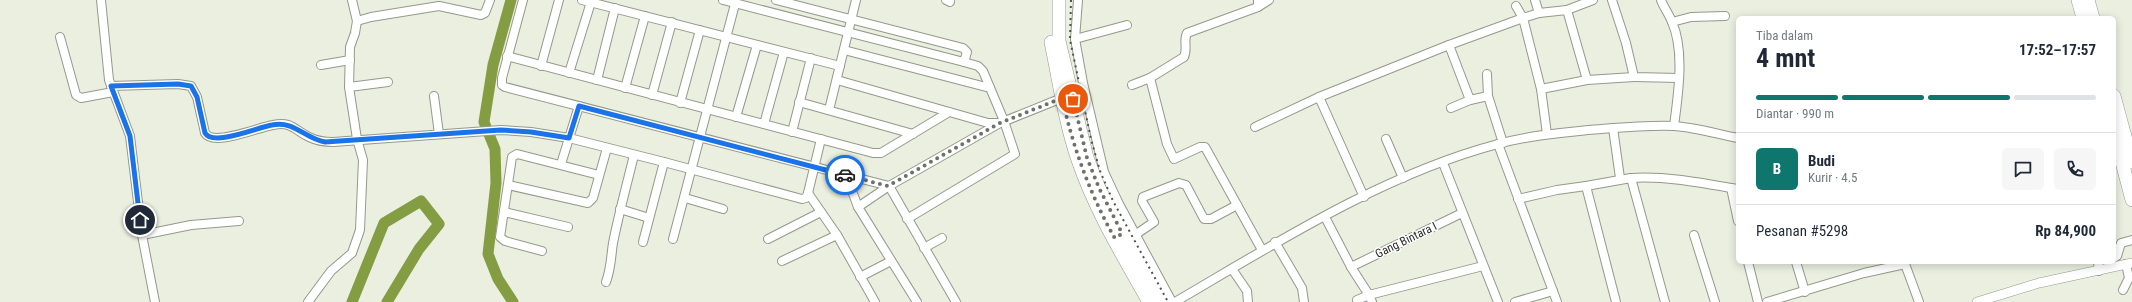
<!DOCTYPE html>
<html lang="id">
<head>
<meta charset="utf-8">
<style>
  :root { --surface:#fff; --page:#f6f6f7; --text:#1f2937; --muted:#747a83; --line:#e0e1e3; --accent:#0f766e }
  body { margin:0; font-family:"Roboto Condensed",sans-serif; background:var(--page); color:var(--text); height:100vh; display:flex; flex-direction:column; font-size:15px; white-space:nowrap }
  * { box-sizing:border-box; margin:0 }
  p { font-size:13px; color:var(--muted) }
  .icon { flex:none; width:22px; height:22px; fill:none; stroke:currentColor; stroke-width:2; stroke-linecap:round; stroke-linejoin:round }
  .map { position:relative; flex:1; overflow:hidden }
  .sheet { position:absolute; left:1736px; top:16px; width:380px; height:248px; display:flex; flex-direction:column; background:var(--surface); border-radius:6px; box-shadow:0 2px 10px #0003 }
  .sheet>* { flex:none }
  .pin { position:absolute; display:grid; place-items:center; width:34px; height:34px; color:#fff; margin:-17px; border:2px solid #fff; border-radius:50%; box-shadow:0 1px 4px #0007 }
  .courier { position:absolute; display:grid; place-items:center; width:40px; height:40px; margin:-20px; border:3px solid #1a73e8; border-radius:50%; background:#fff; color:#222; box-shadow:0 1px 5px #0007 }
  .headline em { font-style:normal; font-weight:700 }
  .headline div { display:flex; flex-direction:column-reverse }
  .headline { display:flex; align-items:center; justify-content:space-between; height:68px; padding:0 20px }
  h1 { font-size:26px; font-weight:700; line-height:30px }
  .bar { display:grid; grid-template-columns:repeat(4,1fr); gap:6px 4px; align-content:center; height:48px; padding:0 20px }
  .bar i { height:5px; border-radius:3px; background:var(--line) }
  .bar .on { background:var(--accent) }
  .bar p { grid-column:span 4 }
  .line { display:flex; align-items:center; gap:10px; padding:0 20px; border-top:1px solid var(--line) }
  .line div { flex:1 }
  .round { display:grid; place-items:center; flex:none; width:42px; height:42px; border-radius:6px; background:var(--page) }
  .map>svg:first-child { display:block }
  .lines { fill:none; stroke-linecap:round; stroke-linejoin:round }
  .river { stroke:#849d43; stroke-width:11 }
  .minor-casing { stroke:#94998b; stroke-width:10 }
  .tertiary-casing { stroke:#94998b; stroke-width:10 }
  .trunk-casing { stroke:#94998b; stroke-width:14 }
  .minor { stroke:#fff; stroke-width:8 }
  .tertiary { stroke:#fff; stroke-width:9 }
  .trunk { stroke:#fff; stroke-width:13 }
  .rail { stroke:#51544c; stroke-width:2; stroke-dasharray:2 4; stroke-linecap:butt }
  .done { stroke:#6e7268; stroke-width:4; stroke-dasharray:0 7.2 }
  .route { stroke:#1a73e8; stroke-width:5 }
  .labels { text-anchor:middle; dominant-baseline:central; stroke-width:3; stroke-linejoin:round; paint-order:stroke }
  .street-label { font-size:12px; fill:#2c2e28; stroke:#fff }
</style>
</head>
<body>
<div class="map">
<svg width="2132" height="302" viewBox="0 0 2132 302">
  <rect width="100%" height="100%" fill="#eaefe0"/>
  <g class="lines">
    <!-- river -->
    <g class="river">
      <path d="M511,0L493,65L484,122L495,149L496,183L488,254L498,279L513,302"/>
      <path d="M352,302L384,223L421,201L439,224L419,249L387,302"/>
    </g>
    <defs>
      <g id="minor">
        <path d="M101,0L109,80L130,136L142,235L155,302"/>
        <path d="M352,0L357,21"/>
        <path d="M523,0L502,78V85L505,87L889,186L1000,123L1062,98"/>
        <path d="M582,0L840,66"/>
        <path d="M723,0L964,62L967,52L963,48L776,0"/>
        <path d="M946,0L950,2"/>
        <path d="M1078,0L1075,39L1083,83L1104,172L1119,204L1172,302"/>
        <path d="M1258,0V7L1187,33C1183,41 1188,49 1184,57L1150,78L1167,144L1174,159L1200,147H1205L1262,250"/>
        <path d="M1535,0L1539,13"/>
        <path d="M1612,0L1626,43L1634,77L1679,78"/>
        <path d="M1661,0C1664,8 1669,14 1672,22C1685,51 1678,95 1674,126"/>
        <path d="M1258,7L1269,0"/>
        <path d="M1567,10L1593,0"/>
        <path d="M1672,22L1691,17L1725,16"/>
        <path d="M60,37L76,95L81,98L113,92"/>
        <path d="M1075,39L1127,25"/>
        <path d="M844,50L990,88"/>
        <path d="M507,56L873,153H881L949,112"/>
        <path d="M321,65L350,60"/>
        <path d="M541,66L559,0"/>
        <path d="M569,73L591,2"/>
        <path d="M1487,74L1488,96"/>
        <path d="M597,80L615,8"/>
        <path d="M837,80L988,123H999"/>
        <path d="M1132,85L1150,78"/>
        <path d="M111,86L178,84L191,86L197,97L205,133C213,147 259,127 273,125C292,121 294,130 309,137C317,141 325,142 333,142L501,130L531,132L569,138L664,162L802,199L806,198L808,193L837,235L782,261"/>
        <path d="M349,87L388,82"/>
        <path d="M625,88L645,16"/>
        <path d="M1541,89L1587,80L1634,77"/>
        <path d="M652,95L672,22"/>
        <path d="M434,96L439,134"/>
        <path d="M1319,97L1364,197"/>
        <path d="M799,102L913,134"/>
        <path d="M680,103L700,30"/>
        <path d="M1451,108L1470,100"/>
        <path d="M829,110L856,0"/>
        <path d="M736,117L757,45"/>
        <path d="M764,124L784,52"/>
        <path d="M1255,127L1319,97L1449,45"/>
        <path d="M1613,128L1620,178"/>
        <path d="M792,132L811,58"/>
        <path d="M1547,134L1541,89L1523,18L1539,13L1567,10L1587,80"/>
        <path d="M1386,139L1403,178"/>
        <path d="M1503,143L1488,96L1470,100L1449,45L1523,18L1516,6"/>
        <path d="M1498,144L1557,302"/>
        <path d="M1443,163L1498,302"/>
        <path d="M561,164L579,106"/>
        <path d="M846,175L858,207"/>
        <path d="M1631,178C1665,176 1697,182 1731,188"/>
        <path d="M508,185L588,203L593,198L607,148"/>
        <path d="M1738,189L1731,188L1738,221"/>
        <path d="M808,193L821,139"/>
        <path d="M685,198L723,209"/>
        <path d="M1518,199L1557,190L1586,186"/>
        <path d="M620,209L649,218"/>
        <path d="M504,212L568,227"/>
        <path d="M1325,217L1351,267L1369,295L1483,266"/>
        <path d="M907,219L1015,154L1004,121L983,71L978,66L964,62"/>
        <path d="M142,235L191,225L239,221"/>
        <path d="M837,235L875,302"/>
        <path d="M1135,235L1154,222L1142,201L1143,197L1179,183L1186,185L1204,219H1211L1237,205"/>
        <path d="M1694,235L1715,302"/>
        <path d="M673,239L735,4"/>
        <path d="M768,239L821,212"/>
        <path d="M643,242L664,162"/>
        <path d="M1275,242L1302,288L1304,302"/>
        <path d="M924,248L942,238"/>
        <path d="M542,251L505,241L500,237L512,157L517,154L599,175"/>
        <path d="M2114,258L2117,256L2121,243L2132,240"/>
        <path d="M1748,262L1758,302"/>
        <path d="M1796,262L1805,292"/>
        <path d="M2098,262L2099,271"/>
        <path d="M1351,267L1462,213"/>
        <path d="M1232,269L1247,291L1248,302"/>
        <path d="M860,277L891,261"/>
        <path d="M606,282C611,269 611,256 613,243C619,213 627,184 634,155"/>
        <path d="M2123,290L2129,278L2126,264"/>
        <path d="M1357,300L1369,295L1372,302"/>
        <path d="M308,302L331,271L352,253L360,230L363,160L357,139L349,87L350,47L355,33L357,21L371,17L439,6L481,15L485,13L490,0"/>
        <path d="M917,302L858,207L889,186L956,302"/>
        <path d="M1175,302C1276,243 1384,174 1498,144C1527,136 1558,133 1588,130C1616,128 1645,125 1673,126C1694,127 1717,134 1738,138"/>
        <path d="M1515,302L1553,291"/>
        <path d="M1616,302L1586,186L1631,178L1665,302"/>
        <path d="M1767,302L1864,273L1905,264L1919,302"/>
      </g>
      <path id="tertiary" d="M1977,302L2039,283L2132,263"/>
      <g id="trunk">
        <path d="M1059,0V41L1087,158L1099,188L1161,302"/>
        <path d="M2078,0L2083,18"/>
        <path d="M2088,0L2093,18"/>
        <path d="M1051,42C1059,81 1065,122 1078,160C1095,210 1123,256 1149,302"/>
        <path d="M2114,96L2132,162"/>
        <path d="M2114,132L2132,200"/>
      </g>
    </defs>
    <!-- minor casing -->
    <use href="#minor" class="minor-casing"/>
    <!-- tertiary casing -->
    <use href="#tertiary" class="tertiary-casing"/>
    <!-- trunk casing -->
    <use href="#trunk" class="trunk-casing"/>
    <!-- minor -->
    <use href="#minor" class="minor"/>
    <!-- tertiary -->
    <use href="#tertiary" class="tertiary"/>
    <!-- trunk -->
    <use href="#trunk" class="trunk"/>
    <!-- rail -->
    <path class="rail" d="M1071,0L1070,40L1091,139L1100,171L1113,201L1168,302"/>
  </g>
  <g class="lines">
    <!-- done -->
    <path class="done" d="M845,175L888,186L1000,123L1062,98C1073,147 1089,192 1114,237L1117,238L1122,233L1099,188L1087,158L1073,99"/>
    <!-- route -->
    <path class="route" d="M140,220L130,136L111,86L178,84L191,86L197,97L205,133C213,147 258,127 272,125C294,120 305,139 325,142L501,130L531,132L569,138L579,106L845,175"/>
  </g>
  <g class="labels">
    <!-- street labels -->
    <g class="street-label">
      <text transform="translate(1406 240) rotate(-26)">Gang Bintara I</text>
    </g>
  </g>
</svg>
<div class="pin" style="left:1073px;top:99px;background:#ea580c"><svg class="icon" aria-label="bag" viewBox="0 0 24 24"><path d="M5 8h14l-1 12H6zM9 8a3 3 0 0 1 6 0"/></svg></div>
<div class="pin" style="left:140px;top:220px;background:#1f2937"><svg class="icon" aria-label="home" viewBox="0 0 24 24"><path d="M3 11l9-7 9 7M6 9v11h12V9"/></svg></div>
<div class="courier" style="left:845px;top:175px"><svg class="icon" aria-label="car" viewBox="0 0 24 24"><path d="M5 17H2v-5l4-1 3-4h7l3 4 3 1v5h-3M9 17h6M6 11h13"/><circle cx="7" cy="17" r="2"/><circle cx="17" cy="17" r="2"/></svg></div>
<section class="sheet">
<div class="headline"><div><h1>4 mnt</h1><p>Tiba dalam</p></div><em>17:52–17:57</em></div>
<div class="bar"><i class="on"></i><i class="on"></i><i class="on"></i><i></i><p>Diantar · 990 m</p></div>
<div class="line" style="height:72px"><b class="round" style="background:var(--accent);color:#fff">B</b><div><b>Budi</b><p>Kurir · 4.5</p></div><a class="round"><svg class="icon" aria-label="chat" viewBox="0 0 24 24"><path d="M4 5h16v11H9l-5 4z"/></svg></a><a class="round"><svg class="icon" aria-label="phone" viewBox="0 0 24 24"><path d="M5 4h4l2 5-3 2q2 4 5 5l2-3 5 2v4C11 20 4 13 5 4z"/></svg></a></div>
<div class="line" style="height:52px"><div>Pesanan #5298</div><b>Rp 84,900</b></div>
</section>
</div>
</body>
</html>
